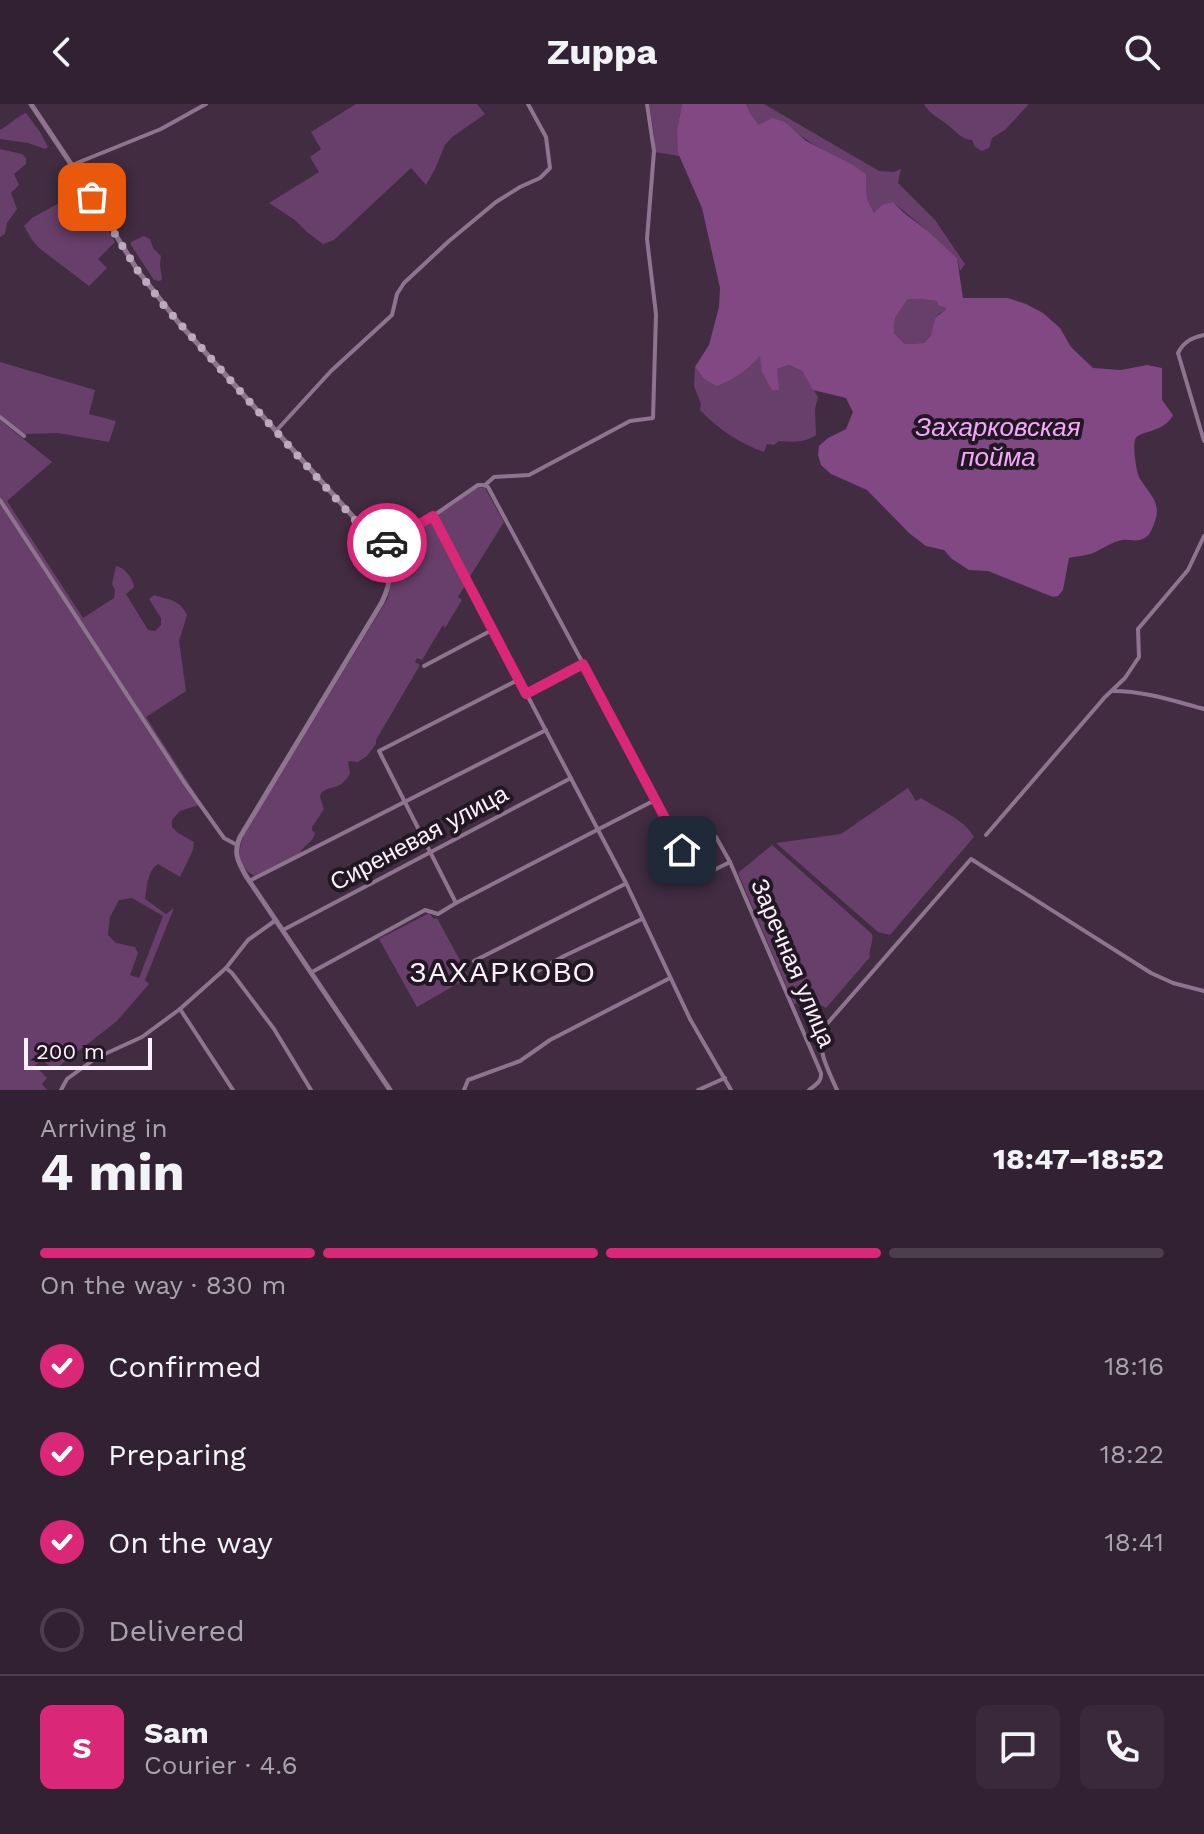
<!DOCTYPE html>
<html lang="en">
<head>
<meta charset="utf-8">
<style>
  :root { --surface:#312132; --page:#39293a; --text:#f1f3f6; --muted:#a8a3ac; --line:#4c3e4d; --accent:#db2777 }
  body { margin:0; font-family:"Work Sans",sans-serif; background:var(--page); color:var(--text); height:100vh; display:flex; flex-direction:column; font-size:30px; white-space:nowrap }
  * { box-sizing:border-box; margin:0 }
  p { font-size:26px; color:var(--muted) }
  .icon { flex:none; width:44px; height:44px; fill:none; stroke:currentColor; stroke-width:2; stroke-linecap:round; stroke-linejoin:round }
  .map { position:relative; height:986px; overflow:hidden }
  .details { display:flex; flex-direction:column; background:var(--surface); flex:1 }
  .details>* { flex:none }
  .scale { position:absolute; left:24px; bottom:20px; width:128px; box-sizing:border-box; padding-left:8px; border:4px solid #fef0fe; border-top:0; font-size:22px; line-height:28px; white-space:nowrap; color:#fef0fe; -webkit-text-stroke:6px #221823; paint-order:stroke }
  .pin { position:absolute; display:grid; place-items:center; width:68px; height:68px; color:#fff; margin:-34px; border-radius:16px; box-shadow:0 4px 12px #0006 }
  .courier { position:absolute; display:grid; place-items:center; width:80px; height:80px; margin:-40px; border:6px solid #db2777; border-radius:50%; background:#fff; color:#222; box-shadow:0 2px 10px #0007 }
  .summary em { font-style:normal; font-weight:700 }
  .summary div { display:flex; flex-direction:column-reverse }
  .summary { display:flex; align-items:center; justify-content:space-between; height:136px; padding:0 40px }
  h1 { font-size:52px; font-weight:700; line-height:60px }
  .bar { display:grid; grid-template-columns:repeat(4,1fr); gap:12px 8px; align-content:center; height:96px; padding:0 40px }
  .bar i { height:10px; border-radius:6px; background:var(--line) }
  .bar .current { background:var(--accent) }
  .bar p { grid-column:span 4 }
  .line { display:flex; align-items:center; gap:20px; padding:0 40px; border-top:2px solid var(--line) }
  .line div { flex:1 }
  .round { display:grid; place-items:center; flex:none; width:84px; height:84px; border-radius:12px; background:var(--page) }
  ol { padding:0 40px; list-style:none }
  li { display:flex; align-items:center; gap:24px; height:88px }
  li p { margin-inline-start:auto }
  li .icon { padding:8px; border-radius:50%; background:var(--accent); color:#fff; stroke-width:4 }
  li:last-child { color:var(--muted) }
  li i { width:44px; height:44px; border:4px solid var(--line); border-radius:50% }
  header { display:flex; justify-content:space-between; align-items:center; height:104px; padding:0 40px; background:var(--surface); font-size:36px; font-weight:700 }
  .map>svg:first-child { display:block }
  .green { fill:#683f6a; fill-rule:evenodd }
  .water { fill:#814884; fill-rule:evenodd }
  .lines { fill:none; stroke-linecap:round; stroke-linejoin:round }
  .minor { stroke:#8e748f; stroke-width:4 }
  .tertiary { stroke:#8e748f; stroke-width:5 }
  .done { stroke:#bcabbc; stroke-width:8; stroke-dasharray:0 14.4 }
  .route { stroke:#db2777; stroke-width:10 }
  .labels { text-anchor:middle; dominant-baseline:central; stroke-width:8; stroke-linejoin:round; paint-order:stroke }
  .street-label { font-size:24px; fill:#fef0fe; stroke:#221823 }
  .water-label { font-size:26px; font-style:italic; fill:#f7a7fb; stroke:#221823 }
  .quarter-label { font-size:28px; letter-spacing:2px; fill:#fef0fe; stroke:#221823 }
</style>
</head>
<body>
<header><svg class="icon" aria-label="back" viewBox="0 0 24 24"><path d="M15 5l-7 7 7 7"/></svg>Zuppa<svg class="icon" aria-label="search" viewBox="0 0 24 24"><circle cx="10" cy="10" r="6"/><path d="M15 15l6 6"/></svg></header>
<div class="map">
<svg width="1204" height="986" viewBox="0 0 1204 986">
  <rect width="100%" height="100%" fill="#412c42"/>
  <!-- green -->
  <g class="green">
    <path d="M356,0H477L485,10L451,34L445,41L435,65L426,81L411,64L334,136L323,140L307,128L295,116L269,99L319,68L310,53L321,45L311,28Z"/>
    <path d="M649,0H682L677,26L679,52L655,48L654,29Z"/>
    <path d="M746,0H764L879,67L894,68L901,65L898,79L935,116L965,160L960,167L957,154L928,127L893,98L874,109L867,95L866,70C838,51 809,43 785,18L759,21L750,9Z"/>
    <path d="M924,0H1029L1005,26L992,34L989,44L982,47L975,43L972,36C961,35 958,29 949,22C940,14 930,11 924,0Z"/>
    <path d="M26,9L40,28L48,43L45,45L28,39L0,35V26C8,22 19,11 26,9Z"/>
    <path d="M0,45L22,50L26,54V60L14,70L19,81L11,89L17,105L7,119L5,130L0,133Z"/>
    <path d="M61,98L72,115L91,102L95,104L115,138L98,155L107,164L89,182L39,144L32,136L24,122L32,114Z"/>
    <path d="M144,132L150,135L153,144L161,152L160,161L162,175L160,177L154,176L131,141V138Z"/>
    <path d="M908,195H920L936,197L939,202L946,204L945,207L938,210L931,230L924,239L905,240L894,229L895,214Z"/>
    <path d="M760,251L777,272V265L789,261L802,267L818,293L815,305L816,331C805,339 792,338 779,337L774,341L767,340L764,348C739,339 718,325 700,306L701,300L694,282L695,263L704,275Z"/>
    <path d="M0,258L95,286L89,310L116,317L109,338L58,329L24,330L0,311Z"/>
    <path d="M0,316L52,358L7,397L83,514L114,494L115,486L112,480L116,462C125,464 133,474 134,483L126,490L148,526L155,527L161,521V514L149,495L154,491C170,496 180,496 187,511L179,537L186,587L146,613L202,700L180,707L172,716V723L178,729L194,738L193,746L180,773L158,760C147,767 147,783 145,795L166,810L174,804L145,876L149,880L117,917L54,966L41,955L35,962L47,974L42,980L47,986H0ZM132,794L163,812L139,874L130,871L138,849L135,843L116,839L108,831L110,813L119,796Z"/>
    <path d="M479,383L485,384L504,418L469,474L438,413L439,409Z"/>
    <path d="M428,419H432L437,423L466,480L458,493L462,496L445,524L443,521L422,556L417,554L415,558L420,561L376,636V640L367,652L358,658L348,657L350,670C338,688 335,679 321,689L320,693L324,705L312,723V726L315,729C312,740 304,740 300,749L255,772C237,764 237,747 244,731L388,494L394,467V453L410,436L408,431Z"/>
    <path d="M908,684L916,697L921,694C939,706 963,714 974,733L890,831L878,828L776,739L841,730Z"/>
    <path d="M772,741L872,830C874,839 868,845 870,853L826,904C816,897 805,899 794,900L738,769Z"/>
    <path d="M429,809L434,815L437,814L469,873L417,903L379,835Z"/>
  </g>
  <!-- water -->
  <path class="water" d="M682,0H746L750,9L759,21L772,14L785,18L806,37L853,61L866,70L867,95L874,109L882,101L893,98L904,109L928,127L957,154L963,194H1008L1026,200L1043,209L1060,224L1071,243L1093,264L1121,266L1147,261L1162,264V296L1173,311C1164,330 1137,326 1135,336C1133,344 1136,366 1139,373C1148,389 1162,398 1155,417C1153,422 1151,430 1146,433C1139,439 1130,435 1122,436C1112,438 1102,445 1093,449C1085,452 1078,452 1069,454L1063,486L1058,492L1053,493L988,467L969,466L952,455L944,446L926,442L909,429L867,386L831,370L821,361L818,351L819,342L828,334L846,325L853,308L846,294L813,286L802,267L789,261L777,265L779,286H772L762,268L760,252C747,266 735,275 717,282L704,275L695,263L709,241L719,203L720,184L702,104L678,49L677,26ZM908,195H920L936,197L939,202L946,204L945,207C931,214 936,218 931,230C931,231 925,238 924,239L905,240L894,229L895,214Z"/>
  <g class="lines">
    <!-- minor -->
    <g class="minor">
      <path d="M72,61L161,25L206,0"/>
      <path d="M1204,231C1192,234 1184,237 1178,249L1204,337"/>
      <path d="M0,313L24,332"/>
      <path d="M276,327L331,267L392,211L397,190L404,179L449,137L496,98L520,83L540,74L550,64L546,33L528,0"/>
      <path d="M485,381L494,373L529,371L630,317L653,314L656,210L647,135L654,47L647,0"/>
      <path d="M0,396L184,678L224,734L237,741"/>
      <path d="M433,412L478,381H483L488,383L649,682L695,772L700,773L730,758L821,969C822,978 815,981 809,986"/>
      <path d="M379,443L433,412L626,779L690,915L731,986"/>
      <path d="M424,562L492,526"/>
      <path d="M1113,587C1145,587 1174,597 1204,605"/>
      <path d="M526,590L583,560"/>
      <path d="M986,731L1105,593L1125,574L1139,553L1138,525L1188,466L1204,432"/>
      <path d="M716,733L730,758"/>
      <path d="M249,777L546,626"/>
      <path d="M456,799L379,647L518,576"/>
      <path d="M283,826L571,674"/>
      <path d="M474,857L625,780"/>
      <path d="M226,864L232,869L274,925L311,986"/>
      <path d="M312,868L425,806L438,810L456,799L655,696"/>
      <path d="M525,874L564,852L642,815"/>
      <path d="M180,905L233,986"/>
      <path d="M61,986L67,975L96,954L142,933L180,905L226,864L248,836L276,816"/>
      <path d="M464,986L468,976L520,957L550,936L670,874"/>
      <path d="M698,986L725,974"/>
      <path d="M837,986C828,965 814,943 826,921L971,755L1151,869L1173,879L1204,887"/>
    </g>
    <!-- tertiary -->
    <path class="tertiary" d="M31,0L83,78L138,167L178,218L366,427C388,453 398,465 382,498L240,733C233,749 238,758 246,772L390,986"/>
  </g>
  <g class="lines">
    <!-- done -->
    <path class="done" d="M92,93L138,167L165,203L379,443L387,439"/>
    <!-- route -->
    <path class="route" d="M387,439L433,412L526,590L583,560L682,746"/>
  </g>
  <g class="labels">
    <!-- street labels -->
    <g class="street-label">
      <text transform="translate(419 734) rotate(-28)">Сиреневая улица</text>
      <text transform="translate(793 859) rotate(67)">Заречная улица</text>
    </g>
    <!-- water labels -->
    <g class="water-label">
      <text x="998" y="323">Захарковская<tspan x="998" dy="30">пойма</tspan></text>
    </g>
    <!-- quarter labels -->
    <g class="quarter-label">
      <text x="503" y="868">ЗАХАРКОВО</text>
    </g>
  </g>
</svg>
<div class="scale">200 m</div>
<div class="pin" style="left:92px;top:93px;background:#ea580c"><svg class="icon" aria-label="bag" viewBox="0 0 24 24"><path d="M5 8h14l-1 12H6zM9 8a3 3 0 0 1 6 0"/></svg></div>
<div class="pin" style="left:682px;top:746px;background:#1f2937"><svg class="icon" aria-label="home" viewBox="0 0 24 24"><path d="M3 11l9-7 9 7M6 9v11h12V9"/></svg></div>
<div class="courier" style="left:387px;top:439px"><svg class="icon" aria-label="car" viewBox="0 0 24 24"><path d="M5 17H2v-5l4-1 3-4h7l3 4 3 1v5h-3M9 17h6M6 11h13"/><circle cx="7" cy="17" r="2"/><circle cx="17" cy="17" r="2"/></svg></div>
</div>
<section class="details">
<div class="summary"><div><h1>4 min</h1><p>Arriving in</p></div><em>18:47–18:52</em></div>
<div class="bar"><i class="current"></i><i class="current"></i><i class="current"></i><i></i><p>On the way · 830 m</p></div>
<ol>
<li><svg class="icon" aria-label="check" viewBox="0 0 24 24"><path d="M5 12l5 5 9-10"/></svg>Confirmed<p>18:16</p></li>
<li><svg class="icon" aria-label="check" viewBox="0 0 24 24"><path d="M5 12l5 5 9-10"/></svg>Preparing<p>18:22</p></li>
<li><svg class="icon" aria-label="check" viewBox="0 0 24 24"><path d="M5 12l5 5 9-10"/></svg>On the way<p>18:41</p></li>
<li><i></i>Delivered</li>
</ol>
<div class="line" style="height:144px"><b class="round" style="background:var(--accent);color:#fff">S</b><div><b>Sam</b><p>Courier · 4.6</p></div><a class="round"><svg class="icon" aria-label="chat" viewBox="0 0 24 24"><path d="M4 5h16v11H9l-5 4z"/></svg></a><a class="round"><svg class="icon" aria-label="phone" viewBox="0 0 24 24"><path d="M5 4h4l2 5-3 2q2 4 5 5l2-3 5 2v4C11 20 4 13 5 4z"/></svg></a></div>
</section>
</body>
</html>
